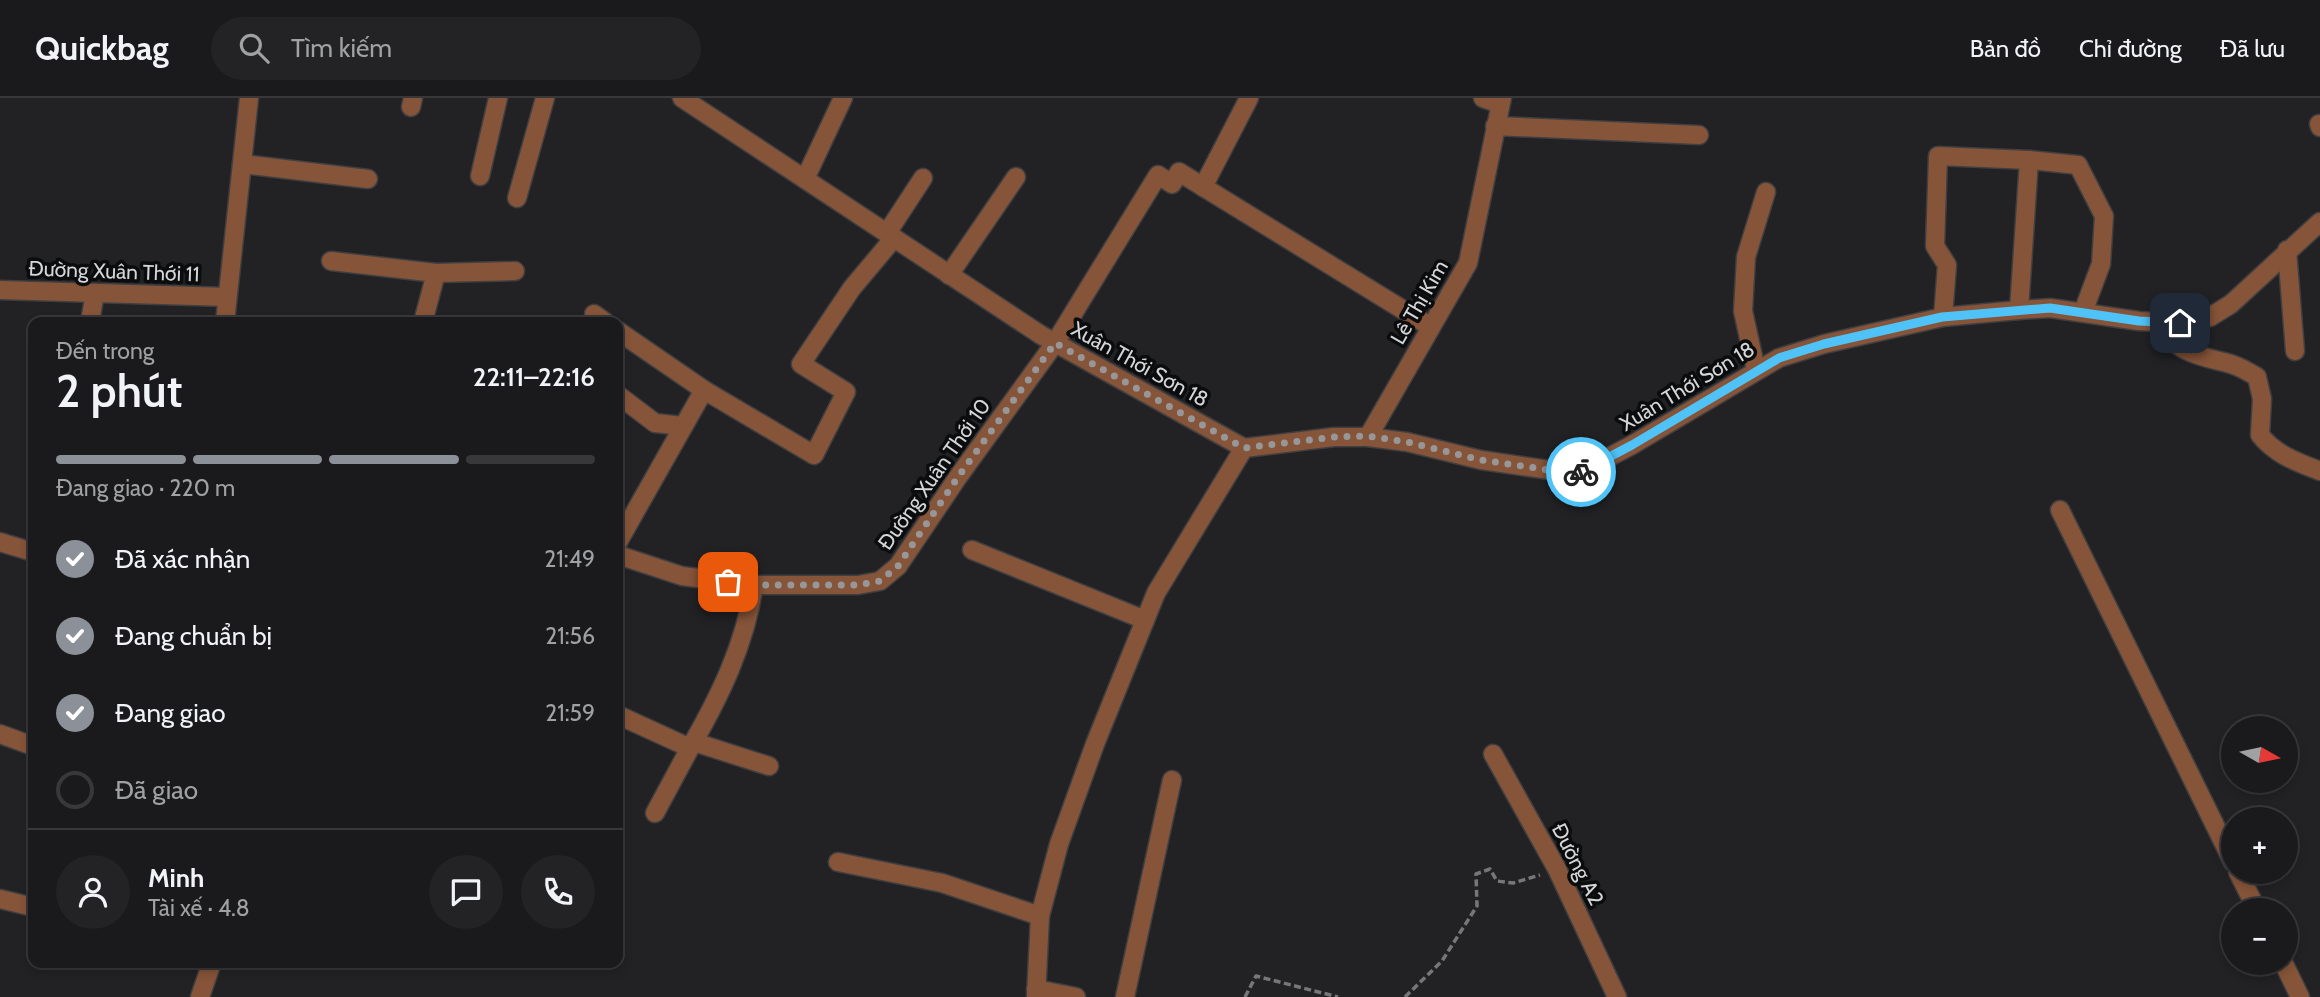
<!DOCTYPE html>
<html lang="vi">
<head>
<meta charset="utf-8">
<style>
  :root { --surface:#1a1a1c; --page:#232325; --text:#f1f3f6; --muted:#9fa1a3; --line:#38383b; --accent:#8c9099 }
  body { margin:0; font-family:Cabin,sans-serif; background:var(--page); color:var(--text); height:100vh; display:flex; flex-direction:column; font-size:26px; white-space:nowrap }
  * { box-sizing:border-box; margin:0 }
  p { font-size:23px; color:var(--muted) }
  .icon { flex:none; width:38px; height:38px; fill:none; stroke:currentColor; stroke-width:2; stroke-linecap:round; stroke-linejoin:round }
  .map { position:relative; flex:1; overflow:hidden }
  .sheet { position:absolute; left:28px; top:219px; width:595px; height:651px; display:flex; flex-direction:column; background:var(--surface); border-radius:14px; box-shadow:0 4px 10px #0003,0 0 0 2px var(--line) }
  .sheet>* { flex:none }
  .needle { width:46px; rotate:99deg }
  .buttons { position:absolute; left:2221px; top:618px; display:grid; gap:14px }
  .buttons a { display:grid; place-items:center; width:77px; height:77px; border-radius:50%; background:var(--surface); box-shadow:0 4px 10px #0003,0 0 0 2px var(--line); font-size:35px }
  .pin { position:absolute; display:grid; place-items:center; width:60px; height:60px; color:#fff; margin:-30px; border-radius:14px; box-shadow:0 4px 10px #0006 }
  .courier { position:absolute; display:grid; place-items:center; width:70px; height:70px; margin:-35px; border:5px solid #4fc3f7; border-radius:50%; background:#fff; color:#222; box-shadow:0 2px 9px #0007 }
  .overview em { font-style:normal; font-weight:600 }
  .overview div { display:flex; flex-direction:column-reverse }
  .overview { display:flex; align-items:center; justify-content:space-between; height:119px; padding:0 28px }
  h1 { font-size:46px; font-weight:600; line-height:52px }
  .bar { display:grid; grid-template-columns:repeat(4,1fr); gap:10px 7px; align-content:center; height:84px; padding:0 28px }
  .bar i { height:9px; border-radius:5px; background:var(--line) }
  .bar .active { background:var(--accent) }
  .bar p { grid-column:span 4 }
  .line { display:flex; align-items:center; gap:18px; padding:0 28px; border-top:2px solid var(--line) }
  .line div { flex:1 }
  .round { display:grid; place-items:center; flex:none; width:74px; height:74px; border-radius:37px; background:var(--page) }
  ol { padding:0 28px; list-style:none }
  li { display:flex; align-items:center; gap:21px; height:77px }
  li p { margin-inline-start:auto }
  li .icon { padding:7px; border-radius:50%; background:var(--accent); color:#fff; stroke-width:4 }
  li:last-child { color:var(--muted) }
  li i { width:38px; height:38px; border:4px solid var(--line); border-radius:50% }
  header { display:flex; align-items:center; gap:42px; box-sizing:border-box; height:98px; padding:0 35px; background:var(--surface); border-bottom:2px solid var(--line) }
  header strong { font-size:33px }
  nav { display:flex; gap:38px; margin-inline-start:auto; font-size:24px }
  .search { width:490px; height:63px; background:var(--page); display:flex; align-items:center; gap:18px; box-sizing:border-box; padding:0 24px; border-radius:38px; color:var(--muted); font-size:26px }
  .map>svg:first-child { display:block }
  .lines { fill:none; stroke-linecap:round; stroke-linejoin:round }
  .minor-casing { stroke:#3f3f42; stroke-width:21 }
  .path { stroke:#77777a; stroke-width:3.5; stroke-dasharray:7 3.5; stroke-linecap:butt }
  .minor { stroke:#865438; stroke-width:18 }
  .done { stroke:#979799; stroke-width:7; stroke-dasharray:0 12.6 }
  .route { stroke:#4fc3f7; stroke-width:9 }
  .labels { text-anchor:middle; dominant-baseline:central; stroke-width:7; stroke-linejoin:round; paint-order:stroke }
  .street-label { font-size:21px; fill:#d6d6d8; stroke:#0b0c0d }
</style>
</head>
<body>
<header>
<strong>Quickbag</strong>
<div class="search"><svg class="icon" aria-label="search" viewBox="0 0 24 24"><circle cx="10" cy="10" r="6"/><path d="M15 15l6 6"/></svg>Tìm kiếm</div>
<nav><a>Bản đồ</a><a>Chỉ đường</a><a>Đã lưu</a></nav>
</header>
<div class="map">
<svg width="2320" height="899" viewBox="0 0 2320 899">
  <rect width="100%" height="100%" fill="#222225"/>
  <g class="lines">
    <defs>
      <g id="minor">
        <path d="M682,0L1041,237L1244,350L1334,339H1368L1407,344L1481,362L1577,376L1632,347L1779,260L1824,246L1943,219L2019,212L2050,210L2139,223L2180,225L2210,219L2231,206L2320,124"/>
        <path d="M1483,0L1500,6"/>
        <path d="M411,9L413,0"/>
        <path d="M2319,26L2320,29"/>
        <path d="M1495,28L1699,37"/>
        <path d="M242,66L368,81"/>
        <path d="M480,78L498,0"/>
        <path d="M805,81L843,0"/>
        <path d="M1203,89L1249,0"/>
        <path d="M517,100L545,0"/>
        <path d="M887,135L923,80"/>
        <path d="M2287,152L2295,253"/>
        <path d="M331,163L436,175L423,224"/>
        <path d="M436,175L515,173"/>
        <path d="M949,177L1016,79"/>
        <path d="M0,192L227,199"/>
        <path d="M2019,212L2029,62"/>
        <path d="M594,216L605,224"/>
        <path d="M1943,219L1947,167L1935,148L1938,58L2029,62L2078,67L2104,118L2101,166L2083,214"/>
        <path d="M90,224L95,195"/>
        <path d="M225,224L249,0"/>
        <path d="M2163,224C2170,255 2205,259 2231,266C2240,269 2249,274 2257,279L2262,301L2260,337C2276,357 2297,364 2320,373"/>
        <path d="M618,233L704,292"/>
        <path d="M1756,272L1743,213L1746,159L1766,94"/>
        <path d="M618,297L655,325L683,328"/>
        <path d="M1368,339L1468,165L1502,0"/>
        <path d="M2060,412L2233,764"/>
        <path d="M0,444L33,454"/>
        <path d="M618,444L704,292L814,357L846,294L801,266L852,190L894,140"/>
        <path d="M972,452L1145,522"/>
        <path d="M618,457L682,478L754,487H858L880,483L898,468L958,379L1055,245L1158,77L1172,86L1179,74L1431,229"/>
        <path d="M618,617L690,650L655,715"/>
        <path d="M0,636L33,648"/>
        <path d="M694,644L769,668"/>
        <path d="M690,650C720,598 745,547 754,487"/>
        <path d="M1493,656L1557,771L1617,899"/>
        <path d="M838,764L942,785L1040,818"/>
        <path d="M2238,774L2257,812"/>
        <path d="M0,801L33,809"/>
        <path d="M2283,864L2300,899"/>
        <path d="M1036,891L1076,899"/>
        <path d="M200,899L212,864"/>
        <path d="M1036,899L1040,818L1059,746L1095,646L1156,495L1244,350"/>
        <path d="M1125,899L1172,682"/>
      </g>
    </defs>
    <!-- minor casing -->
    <use href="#minor" class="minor-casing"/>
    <!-- path -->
    <g class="path">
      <path d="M1245,899L1256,878L1338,899"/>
      <path d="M1405,899L1442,863L1477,808L1476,776L1490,771L1497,783L1513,785L1540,777"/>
    </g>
    <!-- minor -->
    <use href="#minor" class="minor"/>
  </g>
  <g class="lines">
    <!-- done -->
    <path class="done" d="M728,484L754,487H858L880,483L898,468L958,379L1055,245L1244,350L1334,339L1368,338L1407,344L1481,362L1577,376L1581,374"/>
    <!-- route -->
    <path class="route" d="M1581,374L1632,347L1779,260L1824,246L1942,219L2050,210L2139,223L2180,225"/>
  </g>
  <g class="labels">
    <!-- street labels -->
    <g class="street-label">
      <text transform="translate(114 173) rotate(2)">Đường Xuân Thới 11</text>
      <text transform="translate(1419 204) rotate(-60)">Lê Thị Kim</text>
      <text transform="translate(1140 266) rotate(29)">Xuân Thới Sơn 18</text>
      <text transform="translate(1687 288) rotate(-31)">Xuân Thới Sơn 18</text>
      <text transform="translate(934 376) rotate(-55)">Đường Xuân Thới 10</text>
      <text transform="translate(1578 766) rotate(63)">Đường A2</text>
    </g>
  </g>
</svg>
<div class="buttons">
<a><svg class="needle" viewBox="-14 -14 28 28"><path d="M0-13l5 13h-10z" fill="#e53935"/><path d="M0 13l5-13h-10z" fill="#9fa1a3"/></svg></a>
<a>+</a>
<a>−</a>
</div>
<div class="pin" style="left:728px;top:484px;background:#ea580c"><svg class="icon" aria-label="bag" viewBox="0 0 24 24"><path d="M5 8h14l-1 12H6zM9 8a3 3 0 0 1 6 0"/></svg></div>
<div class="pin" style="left:2180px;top:225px;background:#1f2937"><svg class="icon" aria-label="home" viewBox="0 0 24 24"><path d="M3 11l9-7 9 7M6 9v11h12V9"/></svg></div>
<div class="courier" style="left:1581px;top:374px"><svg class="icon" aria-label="bike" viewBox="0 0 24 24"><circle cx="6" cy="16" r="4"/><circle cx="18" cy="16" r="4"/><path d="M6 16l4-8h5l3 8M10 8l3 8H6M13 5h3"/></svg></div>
<section class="sheet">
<div class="overview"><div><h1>2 phút</h1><p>Đến trong</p></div><em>22:11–22:16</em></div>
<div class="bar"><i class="active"></i><i class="active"></i><i class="active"></i><i></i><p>Đang giao · 220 m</p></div>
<ol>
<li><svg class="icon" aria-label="check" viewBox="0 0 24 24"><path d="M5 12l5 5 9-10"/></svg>Đã xác nhận<p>21:49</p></li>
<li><svg class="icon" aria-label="check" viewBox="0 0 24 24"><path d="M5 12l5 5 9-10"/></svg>Đang chuẩn bị<p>21:56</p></li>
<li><svg class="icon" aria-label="check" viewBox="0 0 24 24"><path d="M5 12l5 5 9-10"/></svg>Đang giao<p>21:59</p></li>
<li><i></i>Đã giao</li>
</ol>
<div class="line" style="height:126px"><a class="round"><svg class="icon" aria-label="person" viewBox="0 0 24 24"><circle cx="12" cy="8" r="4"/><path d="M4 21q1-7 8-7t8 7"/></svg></a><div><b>Minh</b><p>Tài xế · 4.8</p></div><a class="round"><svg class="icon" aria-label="chat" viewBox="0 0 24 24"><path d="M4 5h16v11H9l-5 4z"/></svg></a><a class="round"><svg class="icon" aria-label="phone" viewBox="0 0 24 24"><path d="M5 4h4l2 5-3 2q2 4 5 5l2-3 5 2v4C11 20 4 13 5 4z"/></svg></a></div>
</section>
</div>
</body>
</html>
